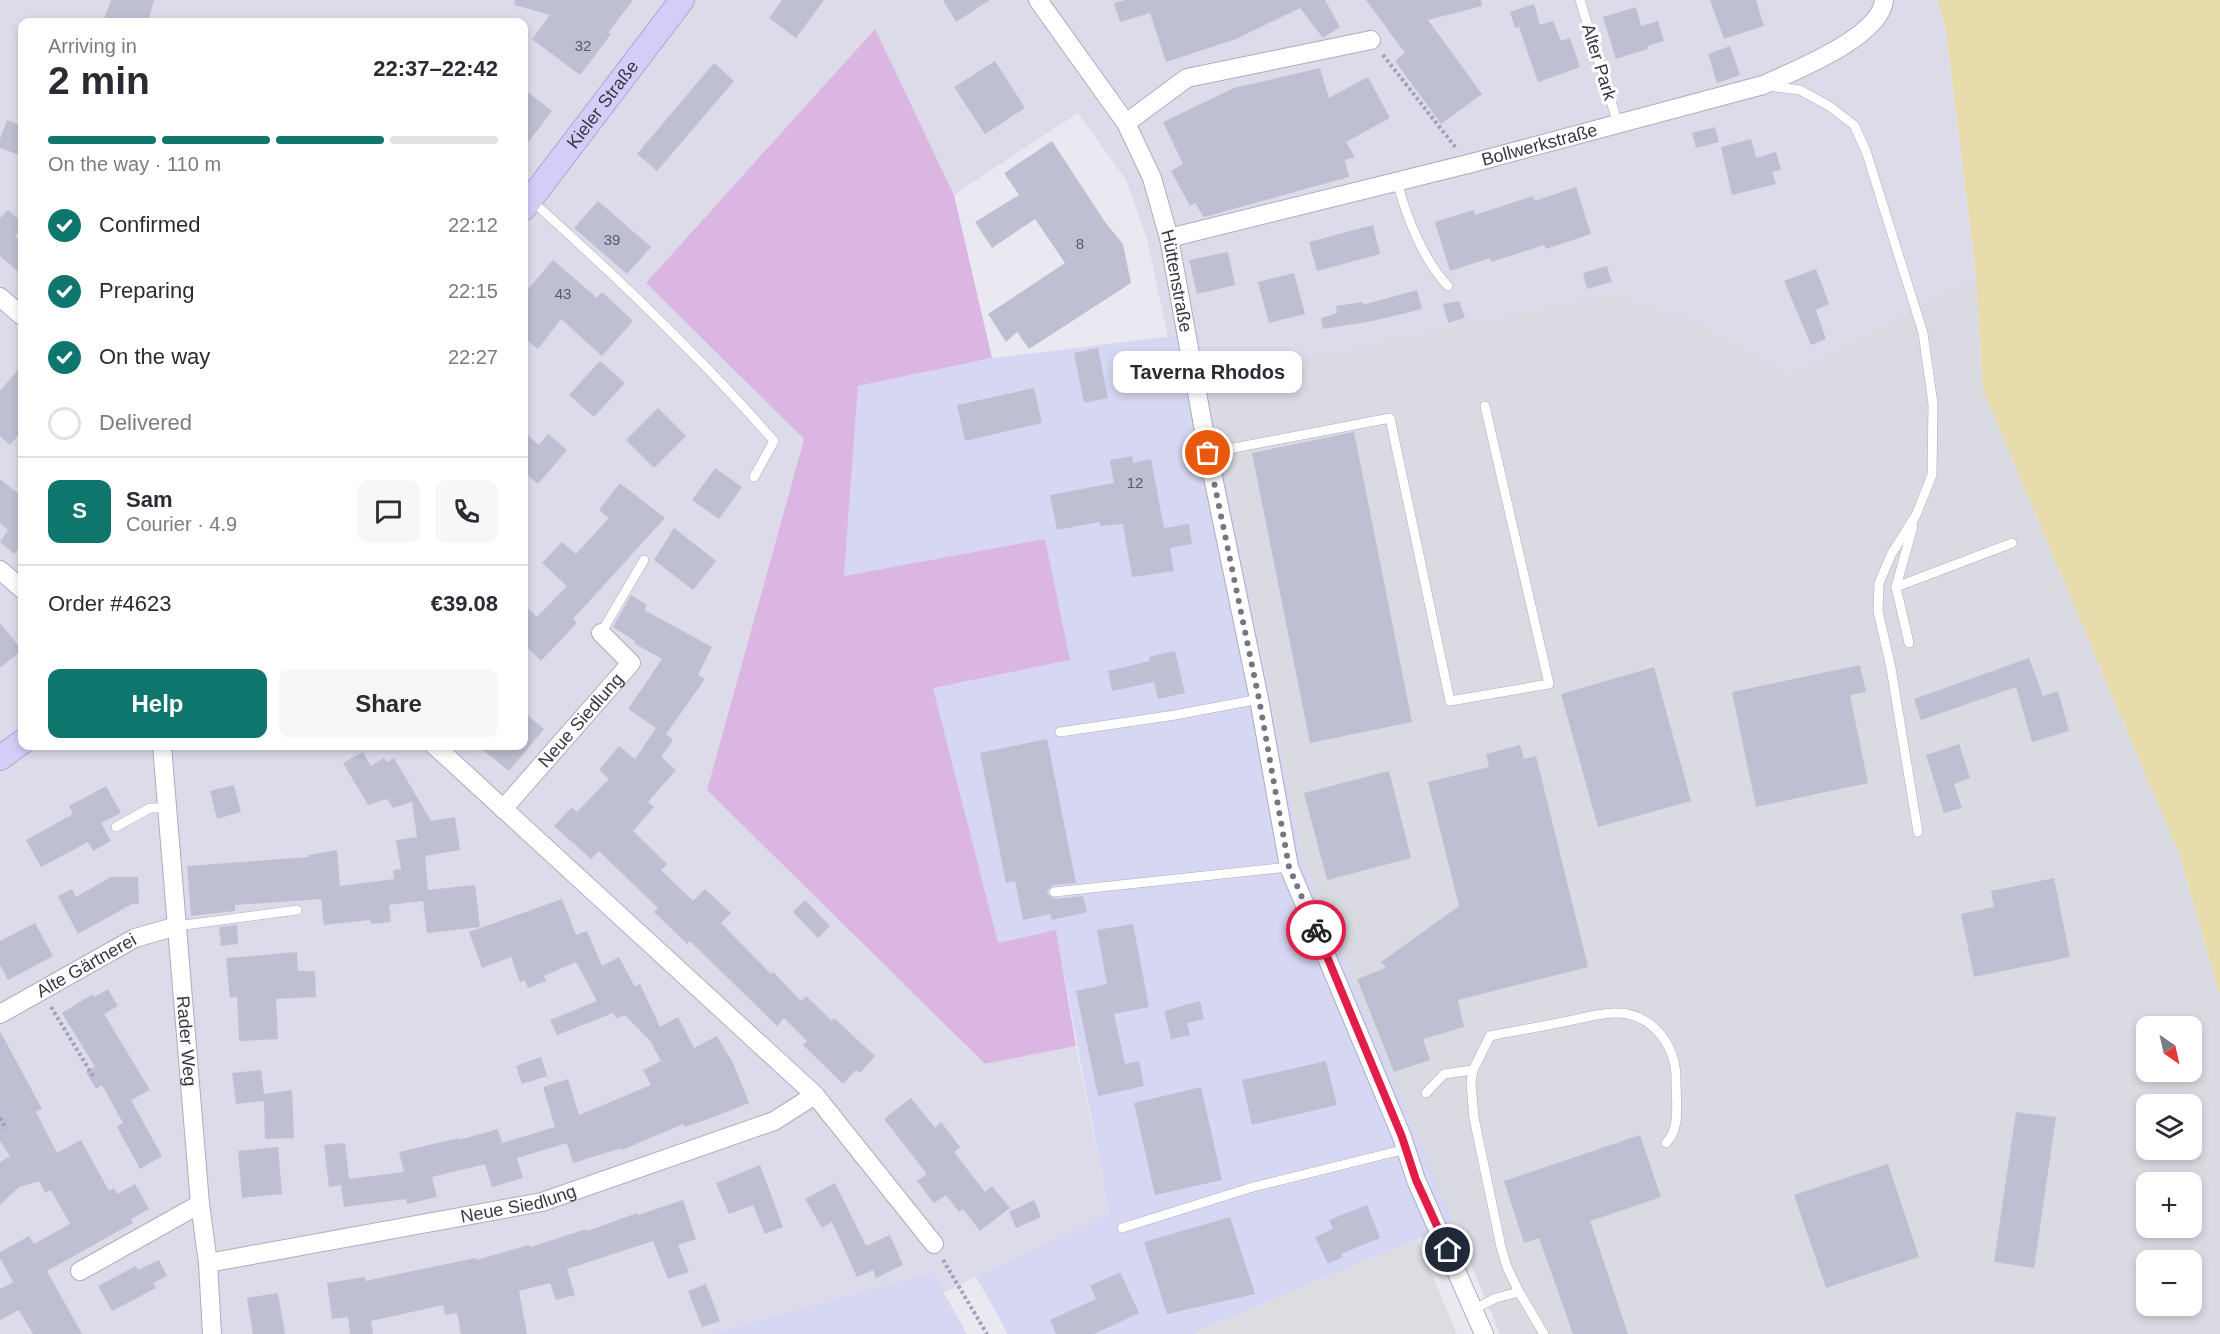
<!DOCTYPE html>
<html lang="en">
<head>
<meta charset="utf-8">
<style>
  :root { --surface:#fff; --page:#f7f7f7; --text:#2b2b33; --muted:#7c7c81; --line:#e1e1e2; --accent:#0f766e }
  body { margin:0; font-family:Helvetica,sans-serif; background:var(--page); color:var(--text); height:100vh; display:flex; flex-direction:column; font-size:22px; white-space:nowrap }
  * { box-sizing:border-box; margin:0 }
  p { font-size:20px; color:var(--muted) }
  .icon { flex:none; width:33px; height:33px; fill:none; stroke:currentColor; stroke-width:2; stroke-linecap:round; stroke-linejoin:round }
  .map { position:relative; flex:1; overflow:hidden }
  .details { position:absolute; left:18px; top:18px; width:510px; height:732px; display:flex; flex-direction:column; background:var(--surface); border-radius:12px; box-shadow:0 3px 9px #0003 }
  .details>* { flex:none }
  .needle { width:39px; rotate:146deg }
  .controls { position:absolute; left:2136px; top:1016px; display:grid; gap:12px }
  .controls a { display:grid; place-items:center; width:66px; height:66px; border-radius:12px; background:var(--surface); box-shadow:0 3px 9px #0003; font-size:30px }
  .pin { position:absolute; display:grid; place-items:center; width:51px; height:51px; color:#fff; margin:-26px; border:3px solid #fff; border-radius:50%; box-shadow:0 2px 6px #0007 }
  .courier { position:absolute; display:grid; place-items:center; width:60px; height:60px; margin:-30px; border:4px solid #e11d48; border-radius:50%; background:#fff; color:#222; box-shadow:0 2px 8px #0007 }
  .bubble { position:absolute; height:42px; border-radius:12px; background:var(--surface); box-shadow:0 3px 9px #0003; font-size:20px; font-weight:800; line-height:42px; text-align:center }
  .head em { font-style:normal; font-weight:800 }
  .head div { display:flex; flex-direction:column-reverse }
  .head { display:flex; align-items:center; justify-content:space-between; height:102px; padding:0 30px }
  h1 { font-size:39px; font-weight:800; line-height:45px }
  .bar { display:grid; grid-template-columns:repeat(4,1fr); gap:9px 6px; align-content:center; height:72px; padding:0 30px }
  .bar i { height:8px; border-radius:4px; background:var(--line) }
  .bar .current { background:var(--accent) }
  .bar p { grid-column:span 4 }
  .line { display:flex; align-items:center; gap:15px; padding:0 30px; border-top:2px solid var(--line) }
  .line div { flex:1 }
  .round { display:grid; place-items:center; flex:none; width:63px; height:63px; border-radius:12px; background:var(--page) }
  ol { padding:0 30px; list-style:none }
  li { display:flex; align-items:center; gap:18px; height:66px }
  li p { margin-inline-start:auto }
  li .icon { padding:6px; border-radius:50%; background:var(--accent); color:#fff; stroke-width:4 }
  li:last-child { color:var(--muted) }
  li i { width:33px; height:33px; border:3px solid var(--line); border-radius:50% }
  .button { display:flex; gap:12px; margin-top:auto; padding:12px 30px }
  .button a { flex:1; height:69px; border-radius:12px; background:var(--accent); color:#fff; font-size:24px; font-weight:800; line-height:69px; text-align:center }
  .button a+a { background:var(--page); color:var(--text) }
  .map>svg:first-child { display:block }
  .residential { fill:#dddbea; fill-rule:evenodd }
  .commercial { fill:#d6d7f2 }
  .industrial { fill:#dadae2; fill-rule:evenodd }
  .green { fill:#dbb6e2 }
  .parking { fill:#dddde1 }
  .water { fill:#e8dcac }
  .building { fill:#bfbfd3 }
  .lines { fill:none; stroke-linecap:round; stroke-linejoin:round }
  .service-casing { stroke:#adacbd; stroke-width:10 }
  .minor-casing { stroke:#adacbd; stroke-width:20 }
  .secondary-casing { stroke:#aba4d6; stroke-width:26 }
  .path { stroke:#a09fbd; stroke-width:4; stroke-dasharray:3 3; stroke-linecap:butt }
  .service { stroke:#fff; stroke-width:9 }
  .minor { stroke:#fff; stroke-width:18 }
  .secondary { stroke:#d3cdf8; stroke-width:24 }
  .done { stroke:#767682; stroke-width:6; stroke-dasharray:0 10.8 }
  .route { stroke:#e11d48; stroke-width:8 }
  .labels { text-anchor:middle; dominant-baseline:central; stroke-width:6; stroke-linejoin:round; paint-order:stroke }
  .number-label { font-size:15px; fill:#5a5a68 }
  .street-label { font-size:18px; fill:#383845; stroke:#fff }
</style>
</head>
<body>
<div class="map">
<svg width="2220" height="1334" viewBox="0 0 2220 1334">
  <rect width="100%" height="100%" fill="#eae9f2"/>
  <!-- residential -->
  <path class="residential" d="M0,0H1937L1946,30L1976,275L1791,375L1688,318L1653,308L1616,293L1206,379L1199,333L1168,338L1147,239L1126,180L1078,113L954,195L874,30L647,283L804,439L707,790L985,1064L1076,1046L1109,1213L943,1293L932,1272L710,1334H0ZM22,22H524V746H22Z"/>
  <!-- commercial -->
  <g class="commercial">
    <path d="M1199,333L1206,379L1304,865L1455,1223L1192,1334H1008L976,1277L1109,1213L1056,931L998,943L932,688L1070,660L844,576L858,386L993,358Z"/>
    <path d="M932,1272L967,1334H710Z"/>
  </g>
  <!-- industrial -->
  <path class="industrial" d="M1976,275L1983,390L2180,856L2220,996V1334H1500L1304,865L1206,379L1616,293L1653,308L1688,318L1791,375ZM2146,1026H2192V1071H2146ZM2146,1104H2192V1149H2146ZM2146,1182H2192V1227H2146ZM2146,1260H2192V1305H2146Z"/>
  <!-- green -->
  <path class="green" d="M875,29L954,195L992,358L858,386L844,576L1045,539L1070,660L933,688L998,943L1056,930L1076,1046L985,1064L707,790L804,439L646,283Z"/>
  <!-- parking -->
  <path class="parking" d="M1417,1239L1457,1334H1192Z"/>
  <!-- water -->
  <path class="water" d="M1937,0H2220V996L2180,856L1983,390L1976,275L1946,30Z"/>
  <!-- building -->
  <g class="building">
    <path d="M111,0H154L148,22H103Z"/>
    <path d="M515,0H633L608,33L611,34L580,75L532,39L550,15L514,5Z"/>
    <path d="M782,0H824L796,38L769,18Z"/>
    <path d="M943,0H990L956,22Z"/>
    <path d="M1125,0H1325L1340,27L1323,38L1300,8L1236,39L1166,62L1150,13L1120,22L1114,3Z"/>
    <path d="M1366,0H1481L1482,6L1428,20L1482,94L1441,124L1395,61L1405,53Z"/>
    <path d="M1710,0H1756L1764,26L1724,39Z"/>
    <path d="M1534,4L1540,25L1553,21L1561,41L1570,38L1580,67L1538,82L1519,27L1515,28L1510,12Z"/>
    <path d="M1636,7L1641,26L1658,21L1664,41L1647,46L1648,49L1616,59L1603,17Z"/>
    <path d="M1730,46L1740,75L1717,83L1708,54Z"/>
    <path d="M995,61L1025,108L985,134L954,87Z"/>
    <path d="M714,63L734,81L657,171L637,154Z"/>
    <path d="M1320,68L1329,98L1368,77L1390,118L1346,142L1355,157L1345,160L1349,177L1204,217L1195,203L1190,206L1171,171L1183,164L1163,122L1234,88Z"/>
    <path d="M524,89L552,111L524,148Z"/>
    <path d="M7,120L22,126V156L0,148V139Z"/>
    <path d="M1715,127L1719,142L1696,148L1692,133Z"/>
    <path d="M1751,139L1756,158L1776,152L1781,170L1772,172L1776,184L1732,195L1721,147Z"/>
    <path d="M1052,141L1105,222L1123,244L1131,283L1029,349L1017,332L1006,342L988,314L1065,263L1035,219L992,248L975,222L1019,195L1004,173Z"/>
    <path d="M1576,187L1591,234L1546,249L1544,245L1491,262L1490,258L1450,271L1435,222L1473,210L1475,215L1533,196L1535,201Z"/>
    <path d="M598,201L651,247L627,274L574,228Z"/>
    <path d="M8,210L22,222V228L15,236L22,242V275L0,256V218Z"/>
    <path d="M1373,225L1380,254L1317,271L1309,242Z"/>
    <path d="M1228,252L1235,285L1197,294L1189,260Z"/>
    <path d="M553,260L597,298L602,292L633,321L602,356L561,319L538,349L524,338V294Z"/>
    <path d="M1607,266L1612,282L1587,289L1583,273Z"/>
    <path d="M1816,269L1829,304L1816,310L1826,339L1811,345L1784,281Z"/>
    <path d="M1294,273L1305,314L1269,323L1258,282Z"/>
    <path d="M1417,290L1422,309L1373,321L1323,329L1321,318L1337,313L1336,306L1363,302V305Z"/>
    <path d="M1459,301L1465,318L1448,323L1443,304Z"/>
    <path d="M1098,348L1108,398L1084,403L1074,353Z"/>
    <path d="M600,361L625,383L594,417L569,395Z"/>
    <path d="M22,365V431L10,445L0,436V391Z"/>
    <path d="M1034,388L1042,423L965,441L957,405Z"/>
    <path d="M658,408L686,436L654,468L626,440Z"/>
    <path d="M524,432L539,445L548,434L567,450L538,484L524,472Z"/>
    <path d="M1354,432L1412,722L1310,743L1252,453Z"/>
    <path d="M1132,456L1133,463L1151,459L1164,528L1189,524L1192,544L1170,548L1174,571L1132,577L1123,524L1100,526L1099,522L1057,530L1050,495L1114,483L1110,460Z"/>
    <path d="M715,468L742,487L719,519L692,500Z"/>
    <path d="M0,479L22,497V545L14,554L0,542L8,530L0,523Z"/>
    <path d="M620,483L665,518L573,619L577,623L541,661L524,644V604L537,617L567,586L542,563L562,542L576,554L609,518L599,510Z"/>
    <path d="M674,528L716,561L693,590L654,560Z"/>
    <path d="M631,595L647,605L644,610L712,647L698,675L705,679L666,734L673,740L661,757L676,770L648,802L654,807L633,831L667,864L661,870L693,901L705,889L731,913L721,923L771,974L773,972L801,1001L806,996L832,1021L834,1018L875,1056L860,1073L856,1070L843,1084L803,1045L807,1041L784,1018L777,1026L690,941L687,944L654,912L658,908L599,851L591,859L554,826L572,807L577,812L609,779L599,770L619,746L635,759L656,728L628,709L662,659L634,643L635,641L613,627Z"/>
    <path d="M0,623L22,650L0,668Z"/>
    <path d="M1175,651L1185,693L1158,699L1154,682L1112,691L1108,671L1150,661L1149,657Z"/>
    <path d="M2029,658L2043,696L2058,691L2069,731L2032,742L2016,687L1921,720L1914,699Z"/>
    <path d="M1860,665L1866,692L1850,695L1868,783L1756,807L1732,692Z"/>
    <path d="M1654,667L1691,801L1598,827L1561,694Z"/>
    <path d="M524,712L544,729L509,771L478,746H524Z"/>
    <path d="M1047,739L1076,883L1053,885L1048,889L1047,893L1054,899L1083,896L1087,912L1052,920L1050,914L1023,920L1015,881L1006,883L980,753Z"/>
    <path d="M1959,744L1970,778L1954,784L1962,808L1944,813L1926,755Z"/>
    <path d="M1520,745L1524,759L1536,756L1588,967L1458,1000L1464,1027L1423,1039L1430,1060L1394,1072L1357,979L1386,968L1381,962L1459,906L1428,782L1489,767L1486,754Z"/>
    <path d="M363,752L371,766L384,758L387,762L394,758L431,821L455,817L460,850L425,856L428,890L475,885L480,927L427,933L423,901L389,905L391,922L371,924L370,920L324,925L321,899L235,905V911L191,916L187,866L309,857V855L337,850L340,886L394,879L393,870L401,869L396,840L417,837L412,802L393,808L387,799L368,805L343,763Z"/>
    <path d="M1389,771L1411,858L1327,880L1304,793Z"/>
    <path d="M234,785L241,812L217,819L210,791Z"/>
    <path d="M106,786L121,813L101,823L111,841L93,851L88,842L41,867L26,840L73,814L69,806Z"/>
    <path d="M111,877H138L139,904H132L78,934L58,896L72,889L76,897Z"/>
    <path d="M2054,878L2070,957L1974,977L1961,914L1994,907L1991,891Z"/>
    <path d="M562,899L576,935L587,931L602,966L619,957L635,987L640,984L660,1027L678,1017L694,1048L717,1036L733,1063L749,1103L703,1121L684,1127L683,1124L622,1150L621,1148L573,1163L567,1143L517,1158L523,1178L492,1187L485,1164L432,1177L437,1197L407,1204L406,1199L344,1207L341,1185L329,1187L324,1145L345,1143L349,1179L404,1172L399,1152L459,1138V1140L498,1129L502,1143L555,1127L543,1087L568,1079L579,1115L651,1085L643,1070L661,1061L650,1041L625,1015L616,1018L613,1013L557,1035L550,1020L597,1001L576,962L544,976L546,981L528,988L525,980L520,982L511,957L482,968L469,932Z"/>
    <path d="M805,900L830,926L818,938L793,912Z"/>
    <path d="M35,923L53,956L8,980L0,965V941Z"/>
    <path d="M1133,924L1149,1007L1114,1014L1125,1064L1139,1061L1144,1086L1098,1096L1076,991L1107,984L1097,930Z"/>
    <path d="M237,925L238,944L221,946L219,927Z"/>
    <path d="M297,952L298,971H315L316,997L276,999L278,1039L239,1041L237,997L230,998L226,958Z"/>
    <path d="M108,989L118,1006L104,1014L150,1090L131,1100L162,1156L140,1169L117,1127L123,1123L102,1085L96,1089L86,1072L95,1067L62,1013L93,994L94,997Z"/>
    <path d="M1200,1001L1204,1019L1187,1023L1190,1035L1171,1039L1164,1011Z"/>
    <path d="M0,1031L42,1109L36,1112L57,1153L81,1140L109,1191L114,1188L117,1194L135,1184L149,1209L131,1219L133,1223L47,1271L82,1334H33L19,1310L0,1320V1289L13,1282L0,1258V1252L29,1236L34,1244L70,1224L51,1190L45,1193L39,1181L19,1187L0,1205V1162L10,1156L0,1141Z"/>
    <path d="M541,1057L547,1076L522,1084L516,1066Z"/>
    <path d="M1326,1061L1337,1105L1252,1125L1242,1080Z"/>
    <path d="M261,1070L264,1094L292,1090L294,1138L265,1139L264,1101L236,1104L232,1073Z"/>
    <path d="M1201,1087L1222,1180L1155,1195L1134,1103Z"/>
    <path d="M911,1098L935,1128L941,1122L960,1147L954,1152L985,1192L992,1186L1010,1208L980,1231L963,1209L959,1212L946,1195L934,1203L917,1181L927,1174L884,1119Z"/>
    <path d="M2016,1112L2056,1117L2034,1268L1994,1262Z"/>
    <path d="M1640,1135L1661,1197L1590,1221L1628,1334H1573L1539,1238L1524,1243L1504,1181Z"/>
    <path d="M278,1147L282,1194L242,1198L238,1151Z"/>
    <path d="M1888,1164L1919,1257L1826,1288L1794,1195Z"/>
    <path d="M760,1165L783,1227L765,1234L753,1205L729,1214L716,1183Z"/>
    <path d="M835,1183L866,1246L890,1235L903,1265L876,1278L873,1270L857,1277L832,1222L822,1228L805,1199Z"/>
    <path d="M683,1200L696,1239L678,1245L689,1272L668,1279L653,1241L567,1269L575,1295L556,1300L550,1283L519,1291L527,1334H461L457,1313L445,1315L443,1305L371,1321L373,1334H350L348,1317L332,1319L327,1283L365,1277V1281L475,1258L476,1260L529,1245L530,1247L587,1229V1231L637,1213L638,1215Z"/>
    <path d="M1034,1200L1041,1217L1016,1228L1009,1212Z"/>
    <path d="M1367,1205L1380,1238L1341,1254L1343,1257L1328,1264L1315,1237L1333,1229L1329,1220Z"/>
    <path d="M1230,1217L1255,1294L1167,1314L1144,1242Z"/>
    <path d="M159,1260L167,1276L153,1283L156,1288L112,1311L98,1286L136,1266L138,1270Z"/>
    <path d="M1120,1272L1139,1313L1094,1334H1056L1050,1320L1096,1299L1090,1286Z"/>
    <path d="M706,1284L720,1321L702,1327L688,1291Z"/>
    <path d="M278,1293L285,1334H253L247,1298Z"/>
  </g>
  <g class="lines">
    <defs>
      <g id="service">
        <path d="M1580,0L1618,124"/>
        <path d="M1768,86L1800,90L1829,106L1854,125L1866,151L1923,333L1933,404L1932,475L1916,515L1892,553L1879,583L1878,611L1891,668L1918,832"/>
        <path d="M1397,181C1406,216 1423,260 1448,286"/>
        <path d="M532,201C617,277 699,355 774,441L754,477"/>
        <path d="M1208,453L1390,418L1450,701L1549,684L1485,406"/>
        <path d="M1896,587L2012,543"/>
        <path d="M601,633L644,560"/>
        <path d="M1909,643L1896,587L1913,526"/>
        <path d="M1060,732L1175,715L1259,699"/>
        <path d="M116,827L150,808H167"/>
        <path d="M1054,892L1289,867"/>
        <path d="M177,926L297,910"/>
        <path d="M1473,1070L1471,1083L1474,1118L1501,1247L1507,1267L1519,1292"/>
        <path d="M1426,1093L1444,1074L1473,1070L1490,1036C1515,1031 1539,1027 1563,1022C1579,1019 1596,1014 1613,1013C1652,1011 1677,1046 1676,1082C1676,1101 1681,1129 1666,1143"/>
        <path d="M1122,1228L1253,1187L1406,1149"/>
        <path d="M1474,1309L1496,1298L1519,1292L1544,1334"/>
      </g>
      <g id="minor">
        <path id="s1" d="M1038,0L1126,123L1152,178L1169,238L1208,453L1259,699L1289,867L1402,1137L1416,1180L1484,1334"/>
        <path d="M1126,123L1187,78L1371,40"/>
        <path id="s2" d="M1169,238L1468,164L1763,85C1794,71 1881,37 1884,0"/>
        <path d="M0,297L22,316"/>
        <path d="M0,570L22,589"/>
        <path id="s3" d="M162,746L200,1204L208,1263L212,1334"/>
        <path d="M435,746L815,1095L934,1244"/>
        <path id="s4" d="M503,809L631,663L601,633"/>
        <path id="s5" d="M0,1014L135,938L177,926"/>
        <path id="s6" d="M208,1263L542,1202L774,1121L815,1095"/>
        <path d="M80,1271L200,1204"/>
      </g>
      <g id="secondary">
        <path id="s7" d="M524,208L682,0"/>
        <path d="M0,758L22,742"/>
      </g>
    </defs>
    <!-- service casing -->
    <use href="#service" class="service-casing"/>
    <!-- minor casing -->
    <use href="#minor" class="minor-casing"/>
    <!-- secondary casing -->
    <use href="#secondary" class="secondary-casing"/>
    <!-- path -->
    <g class="path">
      <path d="M1383,55L1456,148"/>
      <path d="M51,1007L93,1076"/>
      <path d="M0,1118L6,1129"/>
      <path d="M943,1260L987,1334"/>
    </g>
    <!-- service -->
    <use href="#service" class="service"/>
    <!-- minor -->
    <use href="#minor" class="minor"/>
    <!-- secondary -->
    <use href="#secondary" class="secondary"/>
  </g>
  <g class="lines">
    <!-- done -->
    <path class="done" d="M1208,453L1259,699L1289,867L1316,930"/>
    <!-- route -->
    <path class="route" d="M1316,930L1402,1137L1416,1180L1448,1250"/>
  </g>
  <g class="labels">
    <!-- number labels -->
    <g class="number-label">
      <text x="583" y="45">32</text>
      <text x="612" y="239">39</text>
      <text x="1080" y="243">8</text>
      <text x="563" y="293">43</text>
      <text x="1135" y="482">12</text>
    </g>
    <!-- street labels -->
    <g class="street-label">
      <text transform="translate(1599 62) rotate(73)">Alter Park</text>
      <text stroke="none"><textPath href="#s7" startOffset="130">Kieler Straße</textPath></text>
      <text stroke="none"><textPath href="#s2" startOffset="382">Bollwerkstraße</textPath></text>
      <text stroke="none"><textPath href="#s1" startOffset="318">Hüttenstraße</textPath></text>
      <text stroke="none"><textPath href="#s4" startOffset="118">Neue Siedlung</textPath></text>
      <text stroke="none"><textPath href="#s5" startOffset="99">Alte Gärtnerei</textPath></text>
      <text stroke="none"><textPath href="#s3" startOffset="296">Rader Weg</textPath></text>
      <text stroke="none"><textPath href="#s6" startOffset="316">Neue Siedlung</textPath></text>
    </g>
  </g>
</svg>
<div class="controls">
<a><svg class="needle" viewBox="-14 -14 28 28"><path d="M0-13l5 13h-10z" fill="#e53935"/><path d="M0 13l5-13h-10z" fill="#7c7c81"/></svg></a>
<a><svg class="icon" aria-label="layers" viewBox="0 0 24 24"><path d="M12 4l9 5-9 5-9-5zM3 14l9 5 9-5"/></svg></a>
<a>+</a>
<a>−</a>
</div>
<div class="pin" style="left:1208px;top:453px;background:#ea580c"><svg class="icon" aria-label="bag" viewBox="0 0 24 24"><path d="M5 8h14l-1 12H6zM9 8a3 3 0 0 1 6 0"/></svg></div>
<div class="pin" style="left:1448px;top:1250px;background:#1f2937"><svg class="icon" aria-label="home" viewBox="0 0 24 24"><path d="M3 11l9-7 9 7M6 9v11h12V9"/></svg></div>
<div class="courier" style="left:1316px;top:930px"><svg class="icon" aria-label="bike" viewBox="0 0 24 24"><circle cx="6" cy="16" r="4"/><circle cx="18" cy="16" r="4"/><path d="M6 16l4-8h5l3 8M10 8l3 8H6M13 5h3"/></svg></div>
<div class="bubble" style="left:1113px;top:351px;width:189px">Taverna Rhodos</div>
<section class="details">
<div class="head"><div><h1>2 min</h1><p>Arriving in</p></div><em>22:37–22:42</em></div>
<div class="bar"><i class="current"></i><i class="current"></i><i class="current"></i><i></i><p>On the way · 110 m</p></div>
<ol>
<li><svg class="icon" aria-label="check" viewBox="0 0 24 24"><path d="M5 12l5 5 9-10"/></svg>Confirmed<p>22:12</p></li>
<li><svg class="icon" aria-label="check" viewBox="0 0 24 24"><path d="M5 12l5 5 9-10"/></svg>Preparing<p>22:15</p></li>
<li><svg class="icon" aria-label="check" viewBox="0 0 24 24"><path d="M5 12l5 5 9-10"/></svg>On the way<p>22:27</p></li>
<li><i></i>Delivered</li>
</ol>
<div class="line" style="height:108px"><b class="round" style="background:var(--accent);color:#fff">S</b><div><b>Sam</b><p>Courier · 4.9</p></div><a class="round"><svg class="icon" aria-label="chat" viewBox="0 0 24 24"><path d="M4 5h16v11H9l-5 4z"/></svg></a><a class="round"><svg class="icon" aria-label="phone" viewBox="0 0 24 24"><path d="M5 4h4l2 5-3 2q2 4 5 5l2-3 5 2v4C11 20 4 13 5 4z"/></svg></a></div>
<div class="line" style="height:78px"><div>Order #4623</div><b>€39.08</b></div>
<div class="button"><a>Help</a><a>Share</a></div>
</section>
</div>
</body>
</html>
